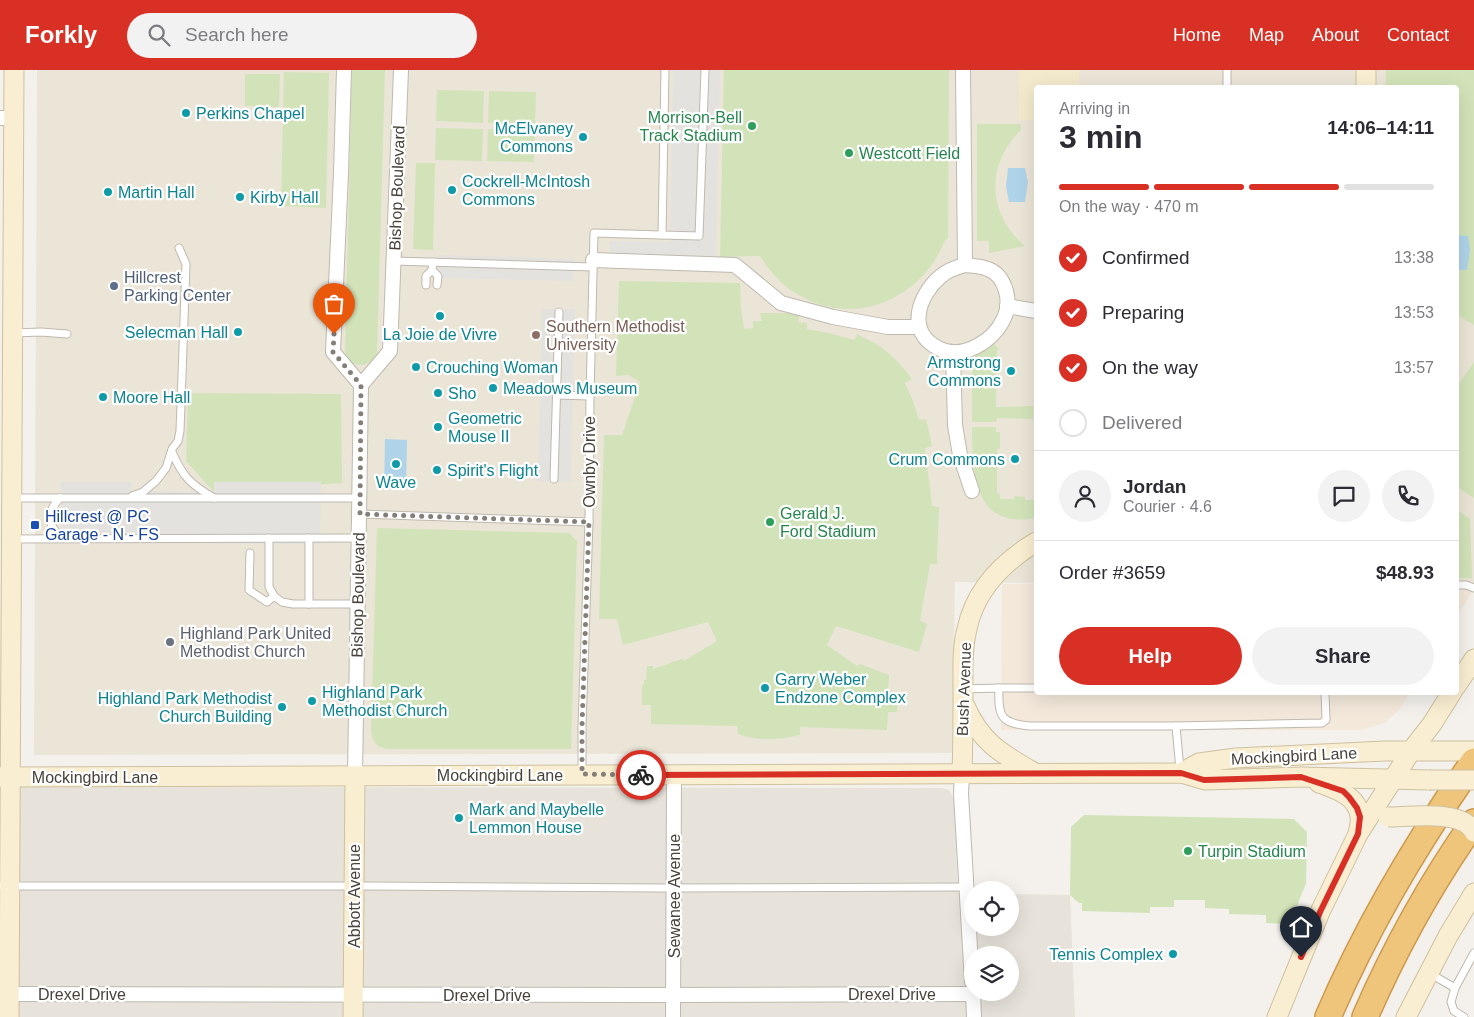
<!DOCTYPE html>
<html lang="en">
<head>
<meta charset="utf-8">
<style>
  :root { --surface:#fff; --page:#f2f2f3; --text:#2b2b33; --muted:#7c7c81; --line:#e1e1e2; --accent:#d93025 }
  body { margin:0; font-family:Helvetica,sans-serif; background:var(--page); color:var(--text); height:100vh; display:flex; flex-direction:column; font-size:19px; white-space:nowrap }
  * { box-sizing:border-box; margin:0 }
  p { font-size:16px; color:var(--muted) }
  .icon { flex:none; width:28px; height:28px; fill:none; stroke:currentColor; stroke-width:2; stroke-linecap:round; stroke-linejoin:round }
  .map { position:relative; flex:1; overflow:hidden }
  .panel { position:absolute; left:1034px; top:15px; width:425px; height:610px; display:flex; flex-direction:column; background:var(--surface); border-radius:5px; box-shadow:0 5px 20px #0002 }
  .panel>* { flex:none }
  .buttons { position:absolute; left:964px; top:811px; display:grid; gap:10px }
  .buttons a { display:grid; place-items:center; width:55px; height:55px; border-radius:50%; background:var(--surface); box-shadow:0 5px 20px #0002; font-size:25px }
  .pin { position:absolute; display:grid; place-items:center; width:42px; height:42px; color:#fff; margin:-51px -21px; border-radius:50% 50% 50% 0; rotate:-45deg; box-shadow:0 0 5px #0007 }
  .pin .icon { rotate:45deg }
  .courier { position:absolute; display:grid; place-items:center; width:50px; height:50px; margin:-25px; border:4px solid #d93025; border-radius:50%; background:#fff; color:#222; box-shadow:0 1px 6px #0007 }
  .head em { font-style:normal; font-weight:700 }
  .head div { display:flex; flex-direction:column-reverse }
  .head { display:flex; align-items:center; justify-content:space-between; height:85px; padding:0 25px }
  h1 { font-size:32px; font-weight:700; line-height:38px }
  .bar { display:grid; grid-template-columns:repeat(4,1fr); gap:8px 5px; align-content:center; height:60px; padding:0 25px }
  .bar i { height:6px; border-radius:4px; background:var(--line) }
  .bar .active { background:var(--accent) }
  .bar p { grid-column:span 4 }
  .line { display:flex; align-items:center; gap:12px; padding:0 25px; border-top:1px solid var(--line) }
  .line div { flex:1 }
  .round { display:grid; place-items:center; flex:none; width:52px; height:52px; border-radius:26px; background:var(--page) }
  ol { padding:0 25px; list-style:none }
  li { display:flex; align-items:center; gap:15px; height:55px }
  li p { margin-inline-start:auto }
  li .icon { padding:5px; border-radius:50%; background:var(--accent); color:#fff; stroke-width:4 }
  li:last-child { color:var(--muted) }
  li i { width:28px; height:28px; border:2px solid var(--line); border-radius:50% }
  .cta { display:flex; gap:10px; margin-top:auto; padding:10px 25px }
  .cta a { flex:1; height:58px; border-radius:30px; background:var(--accent); color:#fff; font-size:20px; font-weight:700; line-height:58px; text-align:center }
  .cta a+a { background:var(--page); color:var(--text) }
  header { display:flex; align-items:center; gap:30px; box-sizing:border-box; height:70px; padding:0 25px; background:var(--accent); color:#fff }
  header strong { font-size:24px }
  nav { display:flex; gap:28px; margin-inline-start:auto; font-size:18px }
  .search { width:350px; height:45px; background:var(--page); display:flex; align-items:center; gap:12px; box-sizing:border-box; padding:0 18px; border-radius:28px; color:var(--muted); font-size:19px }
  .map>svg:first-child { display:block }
  .residential { fill:#e7e3da; fill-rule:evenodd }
  .commercial { fill:#f3e8da }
  .education { fill:#ebe5d7 }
  .green { fill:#d2e3b9 }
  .sand { fill:#f3eacd }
  .parking { fill:#e3e2df }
  .water { fill:#afd4e9 }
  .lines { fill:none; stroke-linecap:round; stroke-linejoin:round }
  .lane-casing { stroke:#bfb9af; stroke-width:9 }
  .street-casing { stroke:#bfb9af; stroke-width:16 }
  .secondary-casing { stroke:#cec1a0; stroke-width:21 }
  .highway-casing { stroke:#cd9a4d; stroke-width:28 }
  .lane { stroke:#fff; stroke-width:7 }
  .street { stroke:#fff; stroke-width:14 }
  .secondary { stroke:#f9eed1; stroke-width:19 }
  .highway { stroke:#efc57c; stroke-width:25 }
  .secondary-bridge-casing { stroke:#cec1a0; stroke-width:21; stroke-linecap:butt }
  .secondary-bridge { stroke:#f9eed1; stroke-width:19 }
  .done { stroke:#847f78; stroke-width:5; stroke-dasharray:0 9 }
  .route { stroke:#d93025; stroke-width:6 }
  .culture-dot { fill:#0f9aa8; stroke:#fff; stroke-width:2 }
  .leisure-dot { fill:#2e9e5b; stroke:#fff; stroke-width:2 }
  .service-dot { fill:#5c6f8a; stroke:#fff; stroke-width:2 }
  .education-dot { fill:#8d6e63; stroke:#fff; stroke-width:2 }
  .transit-dot { fill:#1a4fb4; stroke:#fff; stroke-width:2 }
  .worship-dot { fill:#6b7280; stroke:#fff; stroke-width:2 }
  .labels { text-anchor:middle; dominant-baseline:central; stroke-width:4.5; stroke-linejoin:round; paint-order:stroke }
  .culture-label { font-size:16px; fill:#0d838f; stroke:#fff; text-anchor:start }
  .leisure-label { font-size:16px; fill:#27864d; stroke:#fff; text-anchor:start }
  .street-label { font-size:16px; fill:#48423a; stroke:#fff }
  .service-label { font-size:16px; fill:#4e5e75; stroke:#fff; text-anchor:start }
  .education-label { font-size:16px; fill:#785e54; stroke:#fff; text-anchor:start }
  .transit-label { font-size:16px; fill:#164399; stroke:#fff; text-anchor:start }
  .worship-label { font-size:16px; fill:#5b616d; stroke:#fff; text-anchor:start }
</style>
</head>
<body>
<header>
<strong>Forkly</strong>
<div class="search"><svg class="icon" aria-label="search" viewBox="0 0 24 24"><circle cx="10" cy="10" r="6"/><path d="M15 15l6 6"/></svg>Search here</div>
<nav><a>Home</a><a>Map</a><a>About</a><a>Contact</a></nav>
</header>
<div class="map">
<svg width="1474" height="947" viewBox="0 0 1474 947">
  <rect width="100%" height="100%" fill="#f4f1ec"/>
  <!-- residential -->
  <path class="residential" d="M0,717L942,718L949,720L954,729L958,822L972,823V858H1010V824L1070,825L1075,947H0ZM972,885H1010V922H972Z"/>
  <!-- commercial -->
  <g class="commercial">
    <path d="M1456,511L1474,519L1456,548Z"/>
    <path d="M1002,514H1036V622L1410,623L1400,639L1385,653L1361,660H1001Z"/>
  </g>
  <!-- education -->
  <path class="education" d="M37,0H1474V517H1456V18H1036V513L955,512L952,683L34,685Z"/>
  <!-- green -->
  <g class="green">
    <path d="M352,0H385L377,284C369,299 351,299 345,283Z"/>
    <path d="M724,0H949L948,169L945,170C920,234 845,261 788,218C776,209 768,198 760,186L720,187Z"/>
    <path d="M1386,0H1474V255L1456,244V18L1386,17Z"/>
    <path d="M284,2L329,3L326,138L281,136Z"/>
    <path d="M245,4H280L279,37L245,36Z"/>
    <path d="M437,20L484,21L483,53L436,51Z"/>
    <path d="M489,21L536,22L535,54L488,53Z"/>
    <path d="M977,54H1021V60C985,95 987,144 1025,176L989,183V171H977Z"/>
    <path d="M436,58L483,59L482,91L435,90Z"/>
    <path d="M488,59L535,61L534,92L487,91Z"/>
    <path d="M416,93H435L433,180L413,179Z"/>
    <path d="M619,211L740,213L741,238L744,259L753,258V251H762L760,243H800L798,252L807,253V259L828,263L855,270L857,264C884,277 894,285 912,309L905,313L913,331L919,350L926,349L932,376L925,378L932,436L939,437L937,494H930L920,551L927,554L919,582L836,556L827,575L857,596L860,594L889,605L888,621L898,622L897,642H888L887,660L800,657V665C779,670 758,671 738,664L737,656L651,654V635H642V615L644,614V610H646L647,596H653V599L682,589L684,591L717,571L708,552L623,575L617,549H599L604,365H622L640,312L628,305L616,306Z"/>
    <path d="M992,272L1000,280H997L996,337L1033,336V349L997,348L996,352H972V294C975,282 982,279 992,272Z"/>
    <path d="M1474,292V428L1456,416V318Z"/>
    <path d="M188,323L341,324L342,413L214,422L186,391Z"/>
    <path d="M972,357H996V362H1000V379H997V423L1000,424V429H1014V426L1025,427V430H1036V448C974,460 972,403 972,357Z"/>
    <path d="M1456,439L1470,449L1472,508H1456Z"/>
    <path d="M377,458L569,463L577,471L571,679H390C378,679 372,672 371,661Z"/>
    <path d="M1084,745L1294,749L1307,762L1306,814L1289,854L1266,853V845L1229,844V839L1205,838V830H1174V837H1150V843L1082,841V833H1079L1070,825L1071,757Z"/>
  </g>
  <!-- sand -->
  <path class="sand" d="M1019,0H1079V17L1036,18V50H1019Z"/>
  <!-- parking -->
  <g class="parking">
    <path d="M673,0H720L716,186L610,183V171L670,172Z"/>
    <path d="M439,185L574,189V211L438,208Z"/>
    <path d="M542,239H575L571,412L538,411Z"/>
    <path d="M61,412H131V421L214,422V412H321L320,474L61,473Z"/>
  </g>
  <!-- water -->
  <g class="water">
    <path d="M1008,98H1025L1028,112L1025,132H1009L1006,116Z"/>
    <path d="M1456,165L1468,166L1470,180L1467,200H1456Z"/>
    <path d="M385,369L407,370L406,420L384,419Z"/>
  </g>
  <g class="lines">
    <defs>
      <g id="lane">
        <path d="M1227,0V18"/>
        <path d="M662,165L699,166L705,0"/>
        <path d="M394,191L593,197"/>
        <path d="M433,192L432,200L438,206L437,215"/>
        <path d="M426,215V206L432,200"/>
        <path d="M13,263L41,262L67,264"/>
        <path d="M557,325L590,326"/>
        <path d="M172,382C183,407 190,414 214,428"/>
        <path d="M554,409L559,242"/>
        <path d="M132,426L143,422L156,411L166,398L172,379L178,371L180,361L186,194L179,178"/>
        <path d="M13,428H360"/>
        <path d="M60,428C45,444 47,454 62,468"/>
        <path d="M360,444L589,452"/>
        <path d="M269,468V517L274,526L282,532L293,534H358"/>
        <path d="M309,468V534"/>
        <path d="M11,469L359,468"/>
        <path d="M250,483L249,520L267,532L274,526"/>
        <path d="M1456,515H1466L1474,518"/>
        <path d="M999,618H1036"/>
        <path d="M964,619L999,618C998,646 1000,653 1029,656H1176L1180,700"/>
        <path d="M1176,656L1322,653L1326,650L1325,622"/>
        <path d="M582,704V656L589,452L590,326L594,163L662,165L665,0"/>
        <path d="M0,816H368L661,818L967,817"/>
        <path d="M1429,903L1455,918L1474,883"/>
        <path d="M1455,918L1451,932L1454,941L1464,947"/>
      </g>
      <g id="street">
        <path d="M344,0L341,103L333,282L361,315L355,706"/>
        <path d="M963,0L965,195"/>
        <path d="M0,48H13"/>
        <path d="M593,190L735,195L781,233L833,247L888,257H919"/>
        <path d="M965,195C973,196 981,196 988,199C1006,206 1012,232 1004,248C994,271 962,291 938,278C906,262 918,225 941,206C948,200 957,197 965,195Z"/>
        <path d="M1007,236L1036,241"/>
        <path d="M953,282L955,355L960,385L972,421"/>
        <path d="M361,315L390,281L401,0"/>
        <path d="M962,704L961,724L972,912"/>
        <path d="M973,922L974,947"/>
        <path d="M1,924L661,925L973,924"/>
        <path d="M673,947L674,705"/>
      </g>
      <g id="secondary">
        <path d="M1366,18V0"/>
        <path d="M1456,616L1474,589"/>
        <path d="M965,636C981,673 1002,684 1035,703"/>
        <path d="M1181,703L1199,693L1236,688L1385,681H1474"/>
        <path d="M962,704C963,675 963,645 963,616C963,597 962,578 967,559C975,520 1003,492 1036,472"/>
        <path d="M0,707L1181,703L1205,710L1301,707L1429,710"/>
        <path d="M1319,713C1336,719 1358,726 1360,747C1361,752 1359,759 1358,764"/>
        <path d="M9,947L14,0"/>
        <path d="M353,947L355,706"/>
        <path d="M1277,947L1320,842L1358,764L1411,681L1432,654L1452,622"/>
        <path d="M1406,947L1448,866L1474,823"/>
      </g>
      <g id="highway">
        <path d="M1328,947C1367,856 1417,772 1474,691"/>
        <path d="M1365,947C1395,878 1431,813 1474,752"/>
      </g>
    </defs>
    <!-- lane casing -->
    <use href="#lane" class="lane-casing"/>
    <!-- street casing -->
    <use href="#street" class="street-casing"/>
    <!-- secondary casing -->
    <use href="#secondary" class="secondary-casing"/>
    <!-- highway casing -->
    <use href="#highway" class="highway-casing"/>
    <!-- lane -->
    <use href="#lane" class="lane"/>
    <!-- street -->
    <use href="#street" class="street"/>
    <!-- secondary -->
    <use href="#secondary" class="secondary"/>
    <!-- highway -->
    <use href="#highway" class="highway"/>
    <defs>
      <g id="secondary-bridge">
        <path d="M1429,710H1474"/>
        <path d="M1388,747C1409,747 1463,739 1474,762"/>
      </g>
    </defs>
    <!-- secondary-bridge casing -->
    <use href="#secondary-bridge" class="secondary-bridge-casing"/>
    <!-- secondary-bridge -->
    <use href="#secondary-bridge" class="secondary-bridge"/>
  </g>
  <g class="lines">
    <!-- done -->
    <path class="done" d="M334,264L333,282L361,315L360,444L589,452L582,656V704L641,705"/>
    <!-- route -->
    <path class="route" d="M641,705L1181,703L1204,710L1301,707L1343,721L1349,727L1357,738L1360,747L1358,764L1320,842L1301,887"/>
  </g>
  <!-- markers -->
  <g class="culture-dot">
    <circle cx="186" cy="43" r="5"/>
    <circle cx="583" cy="67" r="5"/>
    <circle cx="452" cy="120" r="5"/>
    <circle cx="108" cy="122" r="5"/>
    <circle cx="240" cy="127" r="5"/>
    <circle cx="440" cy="246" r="5"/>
    <circle cx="238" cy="262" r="5"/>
    <circle cx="416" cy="297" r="5"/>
    <circle cx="1011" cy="301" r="5"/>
    <circle cx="493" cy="318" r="5"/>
    <circle cx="438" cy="323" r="5"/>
    <circle cx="103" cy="327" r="5"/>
    <circle cx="438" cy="357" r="5"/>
    <circle cx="1015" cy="389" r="5"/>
    <circle cx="396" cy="394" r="5"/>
    <circle cx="437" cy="400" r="5"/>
    <circle cx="765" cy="618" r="5"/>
    <circle cx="312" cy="631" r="5"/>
    <circle cx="282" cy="637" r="5"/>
    <circle cx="459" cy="748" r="5"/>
    <circle cx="1173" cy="884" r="5"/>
  </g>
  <g class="leisure-dot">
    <circle cx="752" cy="56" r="5"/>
    <circle cx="849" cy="83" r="5"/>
    <circle cx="770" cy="452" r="5"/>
    <circle cx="1188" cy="781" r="5"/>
  </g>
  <circle class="service-dot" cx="114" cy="216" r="5"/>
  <circle class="education-dot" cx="536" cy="265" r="5"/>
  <rect class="transit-dot" x="30" y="450" width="10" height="10" rx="2.5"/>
  <circle class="worship-dot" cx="170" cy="572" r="5"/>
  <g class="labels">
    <!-- culture labels -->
    <g class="culture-label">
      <text x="196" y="43">Perkins Chapel</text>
      <text x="573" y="58" text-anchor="end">McElvaney<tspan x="573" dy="18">Commons</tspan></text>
      <text x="462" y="111">Cockrell-McIntosh<tspan x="462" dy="18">Commons</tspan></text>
      <text x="118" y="122">Martin Hall</text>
      <text x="250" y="127">Kirby Hall</text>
      <text x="228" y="262" text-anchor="end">Selecman Hall</text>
      <text x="440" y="264" text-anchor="middle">La Joie de Vivre</text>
      <text x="1001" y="292" text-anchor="end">Armstrong<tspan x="1001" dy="18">Commons</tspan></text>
      <text x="426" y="297">Crouching Woman</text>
      <text x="503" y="318">Meadows Museum</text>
      <text x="448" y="323">Sho</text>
      <text x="113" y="327">Moore Hall</text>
      <text x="448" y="348">Geometric<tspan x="448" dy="18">Mouse II</tspan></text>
      <text x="1005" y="389" text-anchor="end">Crum Commons</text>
      <text x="447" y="400">Spirit's Flight</text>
      <text x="396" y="412" text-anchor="middle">Wave</text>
      <text x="775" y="609">Garry Weber<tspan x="775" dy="18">Endzone Complex</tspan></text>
      <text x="322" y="622">Highland Park<tspan x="322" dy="18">Methodist Church</tspan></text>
      <text x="272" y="628" text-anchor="end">Highland Park Methodist<tspan x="272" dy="18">Church Building</tspan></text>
      <text x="469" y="739">Mark and Maybelle<tspan x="469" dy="18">Lemmon House</tspan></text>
      <text x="1163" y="884" text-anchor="end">Tennis Complex</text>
    </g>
    <!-- leisure labels -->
    <g class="leisure-label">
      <text x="742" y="47" text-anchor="end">Morrison-Bell<tspan x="742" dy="18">Track Stadium</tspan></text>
      <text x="859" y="83">Westcott Field</text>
      <text x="780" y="443">Gerald J.<tspan x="780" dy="18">Ford Stadium</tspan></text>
      <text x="1198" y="781">Turpin Stadium</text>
    </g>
    <!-- street labels -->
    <g class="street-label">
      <text transform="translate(397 118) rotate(-88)">Bishop Boulevard</text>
      <text transform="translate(589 392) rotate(-90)">Ownby Drive</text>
      <text transform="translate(358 525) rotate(-89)">Bishop Boulevard</text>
      <text transform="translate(964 619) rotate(-88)">Bush Avenue</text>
      <text transform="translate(1294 686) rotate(-3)">Mockingbird Lane</text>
      <text x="500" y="705">Mockingbird Lane</text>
      <text x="95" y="707">Mockingbird Lane</text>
      <text transform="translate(354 826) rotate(-90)">Abbott Avenue</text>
      <text transform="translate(674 826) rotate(-90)">Sewanee Avenue</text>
      <text x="82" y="924">Drexel Drive</text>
      <text x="892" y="924">Drexel Drive</text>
      <text x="487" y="925">Drexel Drive</text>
    </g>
    <!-- service labels -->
    <g class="service-label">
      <text x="124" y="207">Hillcrest<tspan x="124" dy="18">Parking Center</tspan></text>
    </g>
    <!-- education labels -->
    <g class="education-label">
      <text x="546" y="256">Southern Methodist<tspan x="546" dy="18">University</tspan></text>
    </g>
    <!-- transit labels -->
    <g class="transit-label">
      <text x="45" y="446">Hillcrest @ PC<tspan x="45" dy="18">Garage - N - FS</tspan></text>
    </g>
    <!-- worship labels -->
    <g class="worship-label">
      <text x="180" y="563">Highland Park United<tspan x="180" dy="18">Methodist Church</tspan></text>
    </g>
  </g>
</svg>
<div class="buttons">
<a><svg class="icon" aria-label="locate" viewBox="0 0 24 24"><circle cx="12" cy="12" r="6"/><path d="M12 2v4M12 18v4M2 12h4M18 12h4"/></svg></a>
<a><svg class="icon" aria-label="layers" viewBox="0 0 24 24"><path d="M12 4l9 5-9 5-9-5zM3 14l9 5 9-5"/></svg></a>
</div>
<div class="pin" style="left:334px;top:264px;background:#ea580c"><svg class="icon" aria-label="bag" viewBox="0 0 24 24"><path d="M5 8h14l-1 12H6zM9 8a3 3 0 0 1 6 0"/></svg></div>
<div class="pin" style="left:1301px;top:887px;background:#1f2937"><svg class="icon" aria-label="home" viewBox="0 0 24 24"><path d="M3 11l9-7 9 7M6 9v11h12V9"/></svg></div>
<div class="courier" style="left:641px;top:705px"><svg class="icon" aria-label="bike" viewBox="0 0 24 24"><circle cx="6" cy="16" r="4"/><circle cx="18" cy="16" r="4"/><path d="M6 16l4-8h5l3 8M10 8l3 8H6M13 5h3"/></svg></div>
<section class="panel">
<div class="head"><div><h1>3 min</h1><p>Arriving in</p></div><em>14:06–14:11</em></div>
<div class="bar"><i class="active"></i><i class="active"></i><i class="active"></i><i></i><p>On the way · 470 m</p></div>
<ol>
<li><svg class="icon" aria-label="check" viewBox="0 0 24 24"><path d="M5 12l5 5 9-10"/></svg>Confirmed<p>13:38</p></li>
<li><svg class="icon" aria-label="check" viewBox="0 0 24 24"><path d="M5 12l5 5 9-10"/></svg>Preparing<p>13:53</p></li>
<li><svg class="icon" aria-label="check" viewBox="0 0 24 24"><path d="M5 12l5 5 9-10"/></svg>On the way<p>13:57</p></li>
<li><i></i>Delivered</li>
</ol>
<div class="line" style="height:90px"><a class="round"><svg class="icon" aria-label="person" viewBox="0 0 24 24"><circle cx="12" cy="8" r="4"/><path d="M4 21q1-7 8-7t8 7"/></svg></a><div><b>Jordan</b><p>Courier · 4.6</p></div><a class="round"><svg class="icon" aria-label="chat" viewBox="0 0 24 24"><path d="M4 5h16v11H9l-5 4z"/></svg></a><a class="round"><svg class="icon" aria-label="phone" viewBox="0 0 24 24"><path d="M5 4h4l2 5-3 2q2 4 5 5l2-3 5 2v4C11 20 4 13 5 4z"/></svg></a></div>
<div class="line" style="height:65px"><div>Order #3659</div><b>$48.93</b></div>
<div class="cta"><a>Help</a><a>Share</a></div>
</section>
</div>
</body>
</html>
